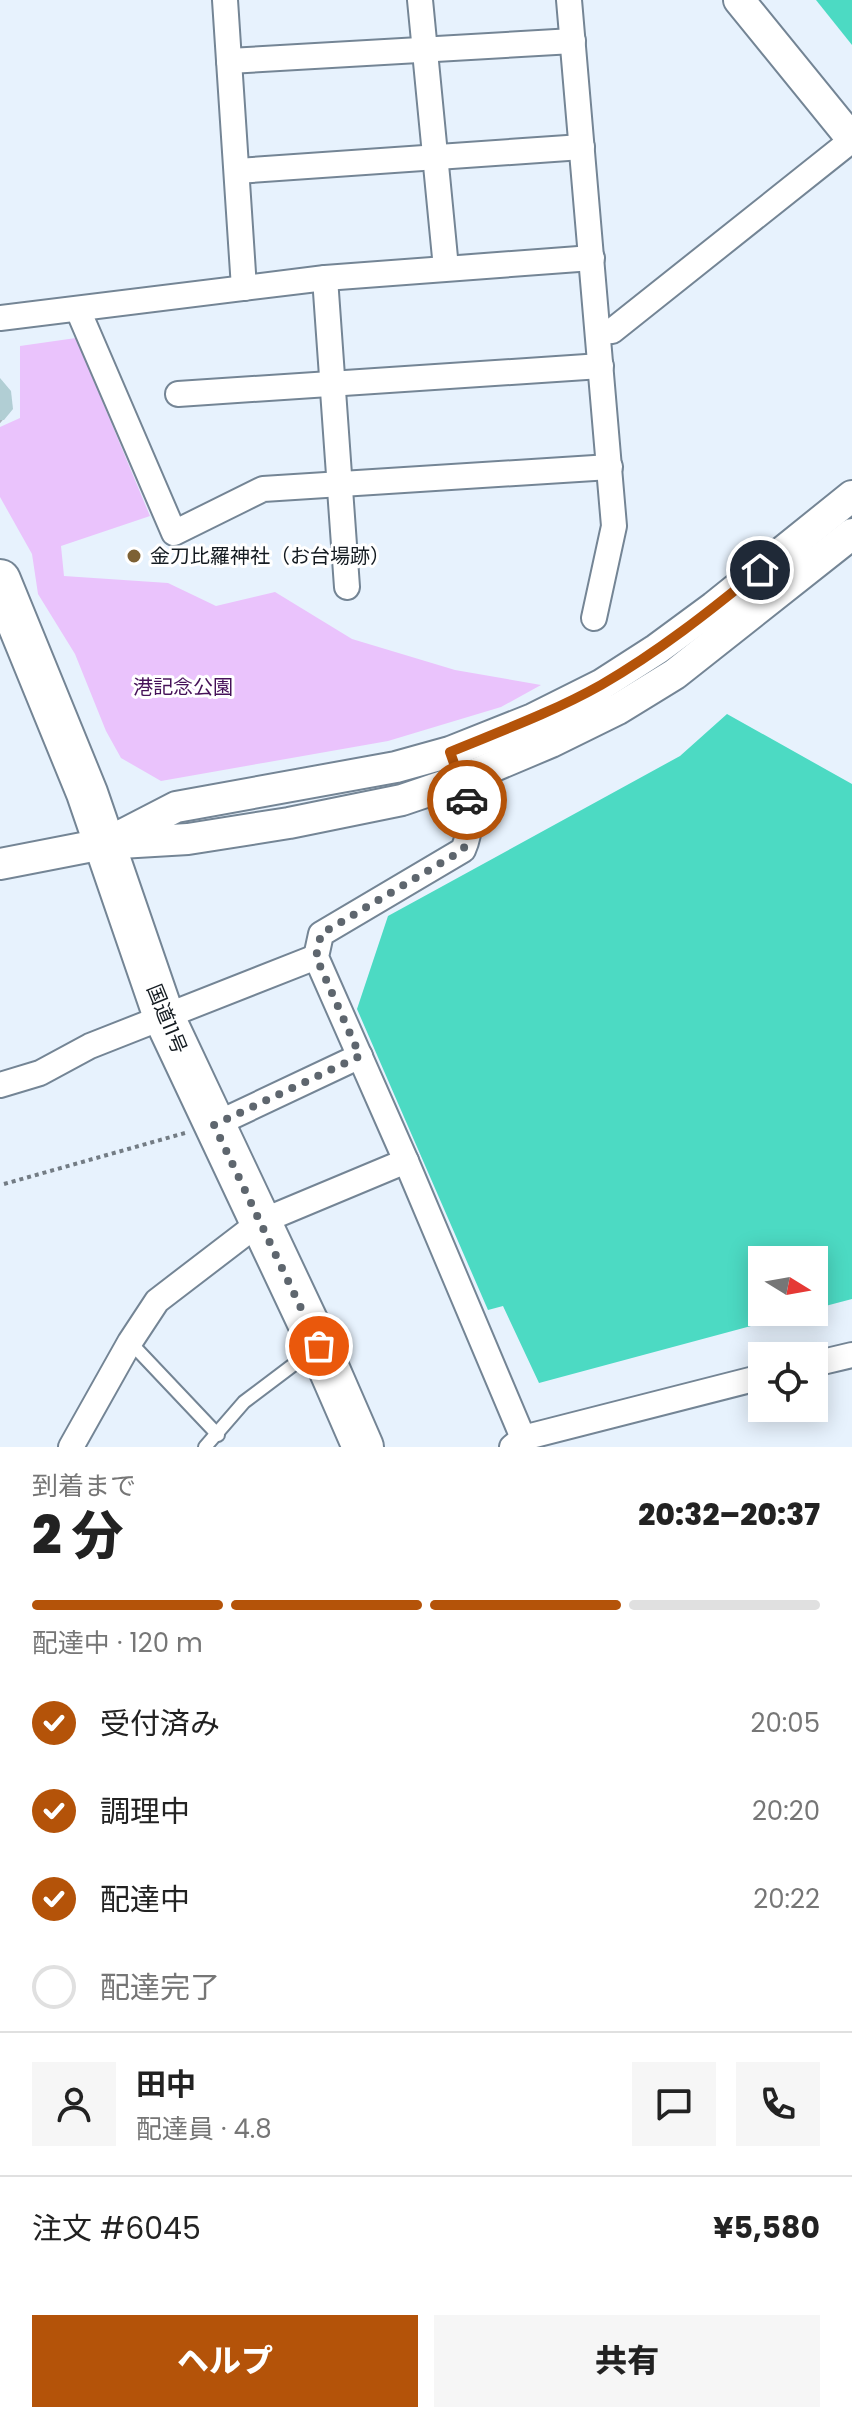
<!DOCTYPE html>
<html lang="ja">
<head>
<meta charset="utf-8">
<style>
  :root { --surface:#fff; --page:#f6f6f6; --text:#222; --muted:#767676; --line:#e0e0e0; --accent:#b45309 }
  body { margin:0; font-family:Poppins,"Noto Sans JP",sans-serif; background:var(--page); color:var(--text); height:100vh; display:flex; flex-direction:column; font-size:30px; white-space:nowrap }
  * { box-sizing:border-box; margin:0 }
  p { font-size:26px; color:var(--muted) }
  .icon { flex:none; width:44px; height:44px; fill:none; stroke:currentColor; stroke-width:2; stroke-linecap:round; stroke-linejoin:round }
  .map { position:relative; height:1447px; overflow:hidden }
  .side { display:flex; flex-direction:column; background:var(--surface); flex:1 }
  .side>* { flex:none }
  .needle { width:52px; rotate:101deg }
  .buttons { position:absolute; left:748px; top:1246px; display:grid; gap:16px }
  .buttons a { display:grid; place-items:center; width:80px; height:80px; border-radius:0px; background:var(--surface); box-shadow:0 4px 20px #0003; font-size:40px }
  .pin { position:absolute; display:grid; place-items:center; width:68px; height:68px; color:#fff; margin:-34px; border:4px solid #fff; border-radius:50%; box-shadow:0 2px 8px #0007 }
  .courier { position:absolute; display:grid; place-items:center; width:80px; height:80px; margin:-40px; border:6px solid #b45309; border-radius:50%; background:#fff; color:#222; box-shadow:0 2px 10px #0007 }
  .head em { font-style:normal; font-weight:800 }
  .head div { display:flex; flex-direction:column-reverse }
  .head { display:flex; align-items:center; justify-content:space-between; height:136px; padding:0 32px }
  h1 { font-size:52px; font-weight:800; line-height:60px }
  .bar { display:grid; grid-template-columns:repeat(4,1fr); gap:12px 8px; align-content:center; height:96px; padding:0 32px }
  .bar i { height:10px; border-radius:6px; background:var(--line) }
  .bar .active { background:var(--accent) }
  .bar p { grid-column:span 4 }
  .line { display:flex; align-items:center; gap:20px; padding:0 32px; border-top:2px solid var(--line) }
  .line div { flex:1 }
  .round { display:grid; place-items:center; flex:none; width:84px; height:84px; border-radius:0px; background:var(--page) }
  ol { padding:0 32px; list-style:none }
  li { display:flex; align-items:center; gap:24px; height:88px }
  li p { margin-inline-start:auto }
  li .icon { padding:8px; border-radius:50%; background:var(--accent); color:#fff; stroke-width:4 }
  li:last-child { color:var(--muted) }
  li i { width:44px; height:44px; border:4px solid var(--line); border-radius:50% }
  .primary-button { display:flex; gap:16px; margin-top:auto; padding:16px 32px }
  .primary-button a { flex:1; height:92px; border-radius:0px; background:var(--accent); color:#fff; font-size:32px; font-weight:800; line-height:92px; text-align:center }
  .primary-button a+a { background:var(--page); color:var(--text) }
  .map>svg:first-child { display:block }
  .green { fill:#eac3fc }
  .water { fill:#4cdac3 }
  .building { fill:#b1ced4; filter:url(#shadow) }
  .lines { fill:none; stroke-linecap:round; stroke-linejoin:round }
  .service-casing { stroke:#748595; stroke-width:16 }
  .minor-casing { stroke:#748595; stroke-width:28 }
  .tertiary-casing { stroke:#748595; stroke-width:34 }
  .trunk-casing { stroke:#748595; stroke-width:44 }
  .path { stroke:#737c84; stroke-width:4; stroke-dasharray:4 4; stroke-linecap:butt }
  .service { stroke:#fff; stroke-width:12 }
  .minor { stroke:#fff; stroke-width:24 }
  .tertiary { stroke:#fff; stroke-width:30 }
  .trunk { stroke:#fff; stroke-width:40 }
  .done { stroke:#5e666e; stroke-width:8; stroke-dasharray:0 14.4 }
  .route { stroke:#b45309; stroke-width:10 }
  .poi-dot { fill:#7d6134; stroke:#fff; stroke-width:3 }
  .labels { text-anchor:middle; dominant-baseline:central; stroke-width:6; stroke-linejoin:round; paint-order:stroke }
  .poi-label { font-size:20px; fill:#141b21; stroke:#fff; text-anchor:start }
  .park-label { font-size:20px; fill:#451158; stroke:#fff }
  .street-label { font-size:20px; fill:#141b21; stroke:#fff }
</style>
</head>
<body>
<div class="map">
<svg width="852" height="1447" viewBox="0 0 852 1447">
  <defs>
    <filter id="shadow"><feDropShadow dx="-7" dy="7" stdDeviation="0" flood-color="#0004"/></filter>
  </defs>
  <rect width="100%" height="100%" fill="#e7f2fd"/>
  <!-- green -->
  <path class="green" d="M76,338L150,516L61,546L64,576L168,583L216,606L275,592L352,639L455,670L541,685L501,707L388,741L161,781L121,758L106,731L75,654L38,594L32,554L0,497V427L20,418V346Z"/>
  <!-- water -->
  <g class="water">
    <path d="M816,0H852V45Z"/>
    <path d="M727,714L852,784V1299L814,1309V1260H762V1312H803L539,1383L503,1306L488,1310L357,1009L388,916L680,756Z"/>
  </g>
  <!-- building -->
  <path class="building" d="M0,378L11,391L13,409L4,420H0Z"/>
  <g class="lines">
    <defs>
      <g id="service">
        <path d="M130,1342L218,1435"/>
        <path d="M205,1447L244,1402L313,1350"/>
      </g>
      <g id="minor">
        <path d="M225,0L244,288"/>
        <path d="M420,0L446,268"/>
        <path d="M569,0L614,526L594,618"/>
        <path d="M229,61L573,41"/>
        <path d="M237,171L582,147"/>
        <path d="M325,278L347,587"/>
        <path d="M78,310L174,533L263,489L610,467"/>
        <path d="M0,318L325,278L592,258"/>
        <path d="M598,332L612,331L852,140"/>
        <path d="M178,394L601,366"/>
        <path d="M455,765C467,793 476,821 463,850L321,934L316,957L406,1161L523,1438"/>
        <path d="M0,1085L40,1073L90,1046L316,957"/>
        <path d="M214,1125L360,1056"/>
        <path d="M814,1364L852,1355"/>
        <path d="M71,1447L130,1342L157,1301L260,1222L406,1161"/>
        <path d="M512,1447L523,1438L762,1377"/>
      </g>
      <g id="tertiary">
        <path d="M739,0L852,139"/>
        <path d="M116,838L176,807L396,767L450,752L533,719L601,685L657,649L714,607L852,496"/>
        <path d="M0,864L103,844L188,839L289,823L402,800L461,780L551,742L618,709L675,674L852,534"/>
      </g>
      <path id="trunk" d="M0,580L87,793L164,1017L319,1346L363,1447"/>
    </defs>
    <!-- service casing -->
    <use href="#service" class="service-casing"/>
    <!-- minor casing -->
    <use href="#minor" class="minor-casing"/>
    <!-- tertiary casing -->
    <use href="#tertiary" class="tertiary-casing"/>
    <!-- trunk casing -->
    <use href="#trunk" class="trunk-casing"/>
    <!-- path -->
    <path class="path" d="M4,1184L185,1133"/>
    <!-- service -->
    <use href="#service" class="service"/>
    <!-- minor -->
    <use href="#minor" class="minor"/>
    <!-- tertiary -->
    <use href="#tertiary" class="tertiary"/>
    <!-- trunk -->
    <use href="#trunk" class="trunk"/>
  </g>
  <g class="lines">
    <!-- done -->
    <path class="done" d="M319,1346L214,1125L360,1056L316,957L321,934L463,850C471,833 472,818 467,800"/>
    <!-- route -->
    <path class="route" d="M467,800L450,752C501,731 553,712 601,685C658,652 710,611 760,570"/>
  </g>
  <!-- markers -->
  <circle class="poi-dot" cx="134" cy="556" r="8"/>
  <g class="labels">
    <!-- poi labels -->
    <g class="poi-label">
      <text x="150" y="556">金刀比羅神社（お台場跡）</text>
    </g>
    <!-- park labels -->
    <g class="park-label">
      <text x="183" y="687">港記念公園</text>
    </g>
    <!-- street labels -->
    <g class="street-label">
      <text transform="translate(167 1019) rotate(68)">国道11号</text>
    </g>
  </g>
</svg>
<div class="buttons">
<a><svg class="needle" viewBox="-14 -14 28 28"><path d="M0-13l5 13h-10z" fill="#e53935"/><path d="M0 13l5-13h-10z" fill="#767676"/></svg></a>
<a><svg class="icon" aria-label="locate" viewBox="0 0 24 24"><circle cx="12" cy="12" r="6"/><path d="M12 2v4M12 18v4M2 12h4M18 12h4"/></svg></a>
</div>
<div class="pin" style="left:319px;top:1346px;background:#ea580c"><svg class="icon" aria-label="bag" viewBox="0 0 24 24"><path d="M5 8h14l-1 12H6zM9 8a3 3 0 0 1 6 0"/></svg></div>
<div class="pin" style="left:760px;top:570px;background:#1f2937"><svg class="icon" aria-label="home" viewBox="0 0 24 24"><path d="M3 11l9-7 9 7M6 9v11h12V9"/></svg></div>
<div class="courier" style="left:467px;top:800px"><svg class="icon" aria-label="car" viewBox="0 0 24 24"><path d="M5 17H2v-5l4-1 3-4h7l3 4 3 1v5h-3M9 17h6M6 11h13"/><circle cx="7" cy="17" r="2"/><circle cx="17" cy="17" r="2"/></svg></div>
</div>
<section class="side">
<div class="head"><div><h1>2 分</h1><p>到着まで</p></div><em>20:32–20:37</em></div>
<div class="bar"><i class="active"></i><i class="active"></i><i class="active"></i><i></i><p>配達中 · 120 m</p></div>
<ol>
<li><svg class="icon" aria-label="check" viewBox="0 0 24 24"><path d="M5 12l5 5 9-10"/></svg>受付済み<p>20:05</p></li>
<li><svg class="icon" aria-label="check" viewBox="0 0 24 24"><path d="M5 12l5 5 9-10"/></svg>調理中<p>20:20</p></li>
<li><svg class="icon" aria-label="check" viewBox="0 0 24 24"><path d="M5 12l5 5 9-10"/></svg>配達中<p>20:22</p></li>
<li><i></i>配達完了</li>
</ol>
<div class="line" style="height:144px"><a class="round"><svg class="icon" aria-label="person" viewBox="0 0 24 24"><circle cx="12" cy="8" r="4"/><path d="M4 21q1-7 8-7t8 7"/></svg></a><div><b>田中</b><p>配達員 · 4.8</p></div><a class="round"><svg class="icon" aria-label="chat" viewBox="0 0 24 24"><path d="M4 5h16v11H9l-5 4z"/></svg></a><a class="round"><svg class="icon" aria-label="phone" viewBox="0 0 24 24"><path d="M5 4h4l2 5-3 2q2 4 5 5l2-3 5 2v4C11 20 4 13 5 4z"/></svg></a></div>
<div class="line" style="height:104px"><div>注文 #6045</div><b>¥5,580</b></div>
<div class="primary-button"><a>ヘルプ</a><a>共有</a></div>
</section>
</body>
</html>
